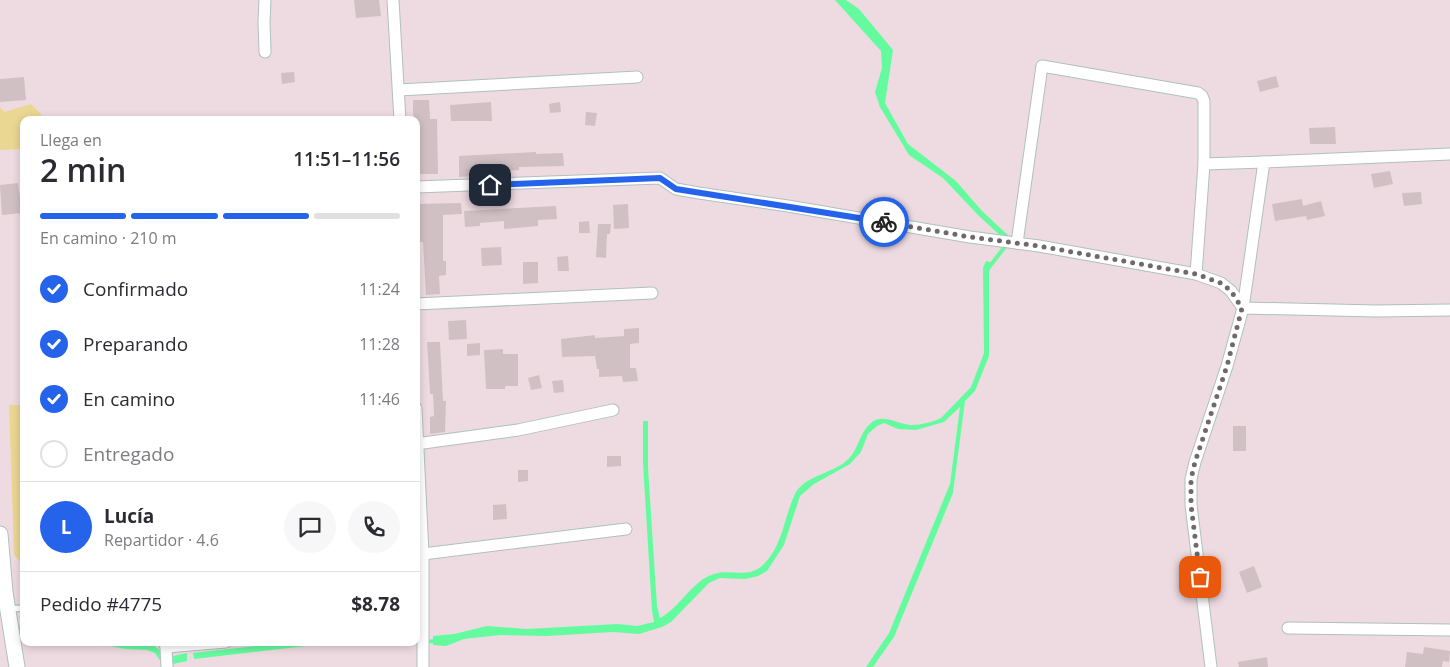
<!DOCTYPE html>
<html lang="es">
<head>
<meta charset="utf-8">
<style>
  :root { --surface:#fff; --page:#f7f7f7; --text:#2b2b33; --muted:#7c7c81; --line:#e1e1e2; --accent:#2563eb }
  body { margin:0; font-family:"Open Sans",sans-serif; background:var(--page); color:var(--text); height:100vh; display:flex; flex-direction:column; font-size:19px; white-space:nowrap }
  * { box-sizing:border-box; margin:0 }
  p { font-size:16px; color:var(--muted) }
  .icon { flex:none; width:28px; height:28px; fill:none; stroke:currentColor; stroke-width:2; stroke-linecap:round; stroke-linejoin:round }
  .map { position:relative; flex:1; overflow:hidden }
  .side { position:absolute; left:20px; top:116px; width:400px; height:530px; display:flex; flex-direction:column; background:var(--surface); border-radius:10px; box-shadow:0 2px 8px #0003 }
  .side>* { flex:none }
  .pin { position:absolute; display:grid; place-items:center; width:42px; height:42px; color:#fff; margin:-21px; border-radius:10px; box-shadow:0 2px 8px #0006 }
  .courier { position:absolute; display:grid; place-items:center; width:50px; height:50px; margin:-25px; border:4px solid #2563eb; border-radius:50%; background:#fff; color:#222; box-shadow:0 1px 6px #0007 }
  .headline em { font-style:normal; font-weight:600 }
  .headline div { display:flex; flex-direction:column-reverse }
  .headline { display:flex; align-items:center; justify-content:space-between; height:85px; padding:0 20px }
  h1 { font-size:32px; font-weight:600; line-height:38px }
  .bar { display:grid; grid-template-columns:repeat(4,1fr); gap:8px 5px; align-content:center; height:60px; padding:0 20px }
  .bar i { height:6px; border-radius:4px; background:var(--line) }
  .bar .selected { background:var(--accent) }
  .bar p { grid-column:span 4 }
  .line { display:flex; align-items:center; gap:12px; padding:0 20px; border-top:1px solid var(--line) }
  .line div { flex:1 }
  .round { display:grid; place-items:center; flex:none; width:52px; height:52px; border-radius:26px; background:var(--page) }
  ol { padding:0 20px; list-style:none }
  li { display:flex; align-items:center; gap:15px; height:55px }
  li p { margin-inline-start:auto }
  li .icon { padding:5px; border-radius:50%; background:var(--accent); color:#fff; stroke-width:4 }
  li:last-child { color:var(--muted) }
  li i { width:28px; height:28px; border:2px solid var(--line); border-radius:50% }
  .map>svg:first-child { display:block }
  .green { fill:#ead792 }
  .water { fill:#64fb9f }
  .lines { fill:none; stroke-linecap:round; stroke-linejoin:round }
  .stream { stroke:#64fb9f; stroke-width:4 }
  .building { fill:#d0c0c4 }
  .lane-casing { stroke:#afc0bf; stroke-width:8 }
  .street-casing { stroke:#afc0bf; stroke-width:13 }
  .secondary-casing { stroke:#afc0bf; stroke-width:17 }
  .lane { stroke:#fff; stroke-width:5.5 }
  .street { stroke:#fff; stroke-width:11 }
  .secondary { stroke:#fff; stroke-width:15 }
  .done { stroke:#6f696b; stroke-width:5; stroke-dasharray:0 9 }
  .route { stroke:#2563eb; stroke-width:6 }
</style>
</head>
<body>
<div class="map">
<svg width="1450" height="667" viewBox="0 0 1450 667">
  <rect width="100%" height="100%" fill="#eedbe1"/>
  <!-- green -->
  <g class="green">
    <path d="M31,104L41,114L42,120H24V149L0,150V107L4,112Z"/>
    <path d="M9,405H24V566L14,555Z"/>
  </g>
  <!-- water -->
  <g class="water">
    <path d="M835,0H846L859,9L893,50L885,103L908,144L956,181L982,211L1012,239L1005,240L978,215L943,178L909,155L880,107L875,92L882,68L881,51Z"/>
    <path d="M986,261L993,263L989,272V356L975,391L965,401L953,493L894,637L873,667H866L889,633L950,484L960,407L944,422L916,430L898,429L884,423L877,426L868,434L861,452L850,464L814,484L800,496L784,545L767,571L758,576L745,579L720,578L709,583L671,622L662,627L639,634L613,632L547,636L500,635L464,639L446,646L433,645V636L454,634L487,626L526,629L618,624L637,626L654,622L652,611L643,463V421H648V468L657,606L660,618C679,608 691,583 711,575C730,567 748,581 765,563C783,544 784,517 795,494C804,476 830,474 845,462C859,452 858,433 872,422C884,413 899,425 912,425C921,425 933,422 941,418L971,387L984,353L983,268Z"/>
    <path d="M292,642L333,643L194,659L193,653Z"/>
    <path d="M94,643H150L169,657L187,653V661L173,664L161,662L155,653L147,650L126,649Z"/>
  </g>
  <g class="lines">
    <!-- stream -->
    <g class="stream">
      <path d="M990,266L1007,244"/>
      <path d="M14,629L24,628"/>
      <path d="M416,642L436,641"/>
    </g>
  </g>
  <!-- building -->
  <g class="building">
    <path d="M354,0H379L381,16L356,18Z"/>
    <path d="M294,72L295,82L282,84L281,73Z"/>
    <path d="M1276,76L1279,87L1260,92L1257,81Z"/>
    <path d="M24,77L26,100L0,102V79Z"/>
    <path d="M413,100H429L430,119H437L438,174H419L416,120H414L413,114Z"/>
    <path d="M491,102L492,121H451L450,105Z"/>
    <path d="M560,102L561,112L550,113L549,104Z"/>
    <path d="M586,112L597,113L595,126L585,125Z"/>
    <path d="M1335,127L1336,144H1310L1309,128Z"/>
    <path d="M536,152V154L563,153L564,166L519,167V170L474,173V176L459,177V156Z"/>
    <path d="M1390,171L1393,184L1374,188L1371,174Z"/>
    <path d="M18,183L22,213L2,215L0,185Z"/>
    <path d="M1421,192L1422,204L1404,206L1402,193Z"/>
    <path d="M1302,199L1303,206L1321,201L1325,216L1307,220L1306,216L1275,221L1272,204Z"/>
    <path d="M461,203L462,214L443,215V261H446V275L439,276L440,294L426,295L423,242H416V204Z"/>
    <path d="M628,204L629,228L614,229L613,205Z"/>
    <path d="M556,206L557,219L538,220V226L504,229V221L480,223V226L465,227L464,211Z"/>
    <path d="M589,221L590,233H579V222Z"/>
    <path d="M598,224H611L610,234H607L606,258L596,257Z"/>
    <path d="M501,247L502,265L482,266L481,248Z"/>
    <path d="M568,256L569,271H558L557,257Z"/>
    <path d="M523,262H538V283L523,284Z"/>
    <path d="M466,320L467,339L449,340L448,321Z"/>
    <path d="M639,328V343L630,344V368H636L638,381L623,382L622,376L599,377V369H597L595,356L562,357L561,339L595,335V338L624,336V329Z"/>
    <path d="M427,342H440L443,401H446L445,432L430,434V417L434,416L433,394H430Z"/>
    <path d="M480,343V355L467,356V344Z"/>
    <path d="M503,349V354H518V386H505V389H486L484,350Z"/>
    <path d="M539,375L542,388L531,390L528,378Z"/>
    <path d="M563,380L564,392L554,393L552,381Z"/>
    <rect x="1233" y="426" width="13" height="25"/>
    <path d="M607,456H621V466L607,467Z"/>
    <path d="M518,470H528V481L518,482Z"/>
    <path d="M506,504L507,519L493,520V505Z"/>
    <path d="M1254,566L1262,587L1247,593L1239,572Z"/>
    <path d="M1424,647L1450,651L1449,662L1443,661L1442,667H1405L1407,652L1423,654Z"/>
    <path d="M1267,657L1268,667H1239L1238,662Z"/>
  </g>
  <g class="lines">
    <defs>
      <path id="lane" d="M8,609L24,608"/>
      <g id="street">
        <path d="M265,0L264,22L265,52"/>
        <path d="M393,0L400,120"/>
        <path d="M399,90L637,77"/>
        <path d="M416,187L660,178L676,189L699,193L788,206L970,237L1039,246L1196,274L1221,283L1231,291L1243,308L1264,162L1450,154"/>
        <path d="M1017,243L1042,66L1198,93L1202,96L1204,101V164"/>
        <path d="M1196,274L1204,164L1264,162"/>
        <path d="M416,304L652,293"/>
        <path d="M416,408L423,554V667"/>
        <path d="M416,444L518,430L613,410"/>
        <path d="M423,554L626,529"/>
        <path d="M1288,628L1450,630"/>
        <path d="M165,642L166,647L226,642"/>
        <path d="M166,647L167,667"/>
        <path d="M1211,667L1191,505V479L1195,462L1227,366L1243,308L1376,311L1450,310"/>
      </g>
      <path id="secondary" d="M0,534L5,592L17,667"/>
    </defs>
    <!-- lane casing -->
    <use href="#lane" class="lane-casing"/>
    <!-- street casing -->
    <use href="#street" class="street-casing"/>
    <!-- secondary casing -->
    <use href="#secondary" class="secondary-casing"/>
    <!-- lane -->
    <use href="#lane" class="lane"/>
    <!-- street -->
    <use href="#street" class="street"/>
    <!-- secondary -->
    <use href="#secondary" class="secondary"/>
  </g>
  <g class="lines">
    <!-- done -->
    <path class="done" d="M884,222L970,237L1039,246L1196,274L1221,283L1231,291L1242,308L1227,366L1195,462L1191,479V505L1200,577"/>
    <!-- route -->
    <path class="route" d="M490,185L660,178L676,189L884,222"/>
  </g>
</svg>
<div class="pin" style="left:1200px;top:577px;background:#ea580c"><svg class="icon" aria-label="bag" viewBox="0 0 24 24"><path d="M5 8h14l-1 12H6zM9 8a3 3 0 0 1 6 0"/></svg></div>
<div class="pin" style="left:490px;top:185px;background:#1f2937"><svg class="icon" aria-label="home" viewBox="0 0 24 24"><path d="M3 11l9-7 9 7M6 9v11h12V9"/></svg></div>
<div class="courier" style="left:884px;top:222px"><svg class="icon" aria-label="bike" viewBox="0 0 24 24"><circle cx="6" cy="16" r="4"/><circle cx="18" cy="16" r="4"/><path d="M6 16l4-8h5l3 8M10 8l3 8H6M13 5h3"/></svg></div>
<section class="side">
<div class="headline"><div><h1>2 min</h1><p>Llega en</p></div><em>11:51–11:56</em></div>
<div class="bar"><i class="selected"></i><i class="selected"></i><i class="selected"></i><i></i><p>En camino · 210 m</p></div>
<ol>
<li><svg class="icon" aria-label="check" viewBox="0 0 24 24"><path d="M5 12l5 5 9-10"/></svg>Confirmado<p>11:24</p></li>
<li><svg class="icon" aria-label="check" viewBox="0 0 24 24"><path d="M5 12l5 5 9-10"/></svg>Preparando<p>11:28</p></li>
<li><svg class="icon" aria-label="check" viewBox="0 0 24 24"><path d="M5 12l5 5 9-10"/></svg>En camino<p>11:46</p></li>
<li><i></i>Entregado</li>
</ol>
<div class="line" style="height:90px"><b class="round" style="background:var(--accent);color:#fff">L</b><div><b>Lucía</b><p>Repartidor · 4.6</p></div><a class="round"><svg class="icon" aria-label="chat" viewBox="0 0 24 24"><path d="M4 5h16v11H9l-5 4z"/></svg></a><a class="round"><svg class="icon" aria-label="phone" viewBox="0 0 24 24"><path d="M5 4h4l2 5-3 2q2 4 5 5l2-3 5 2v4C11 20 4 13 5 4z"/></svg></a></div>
<div class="line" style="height:65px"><div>Pedido #4775</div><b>$8.78</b></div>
</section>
</div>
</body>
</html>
